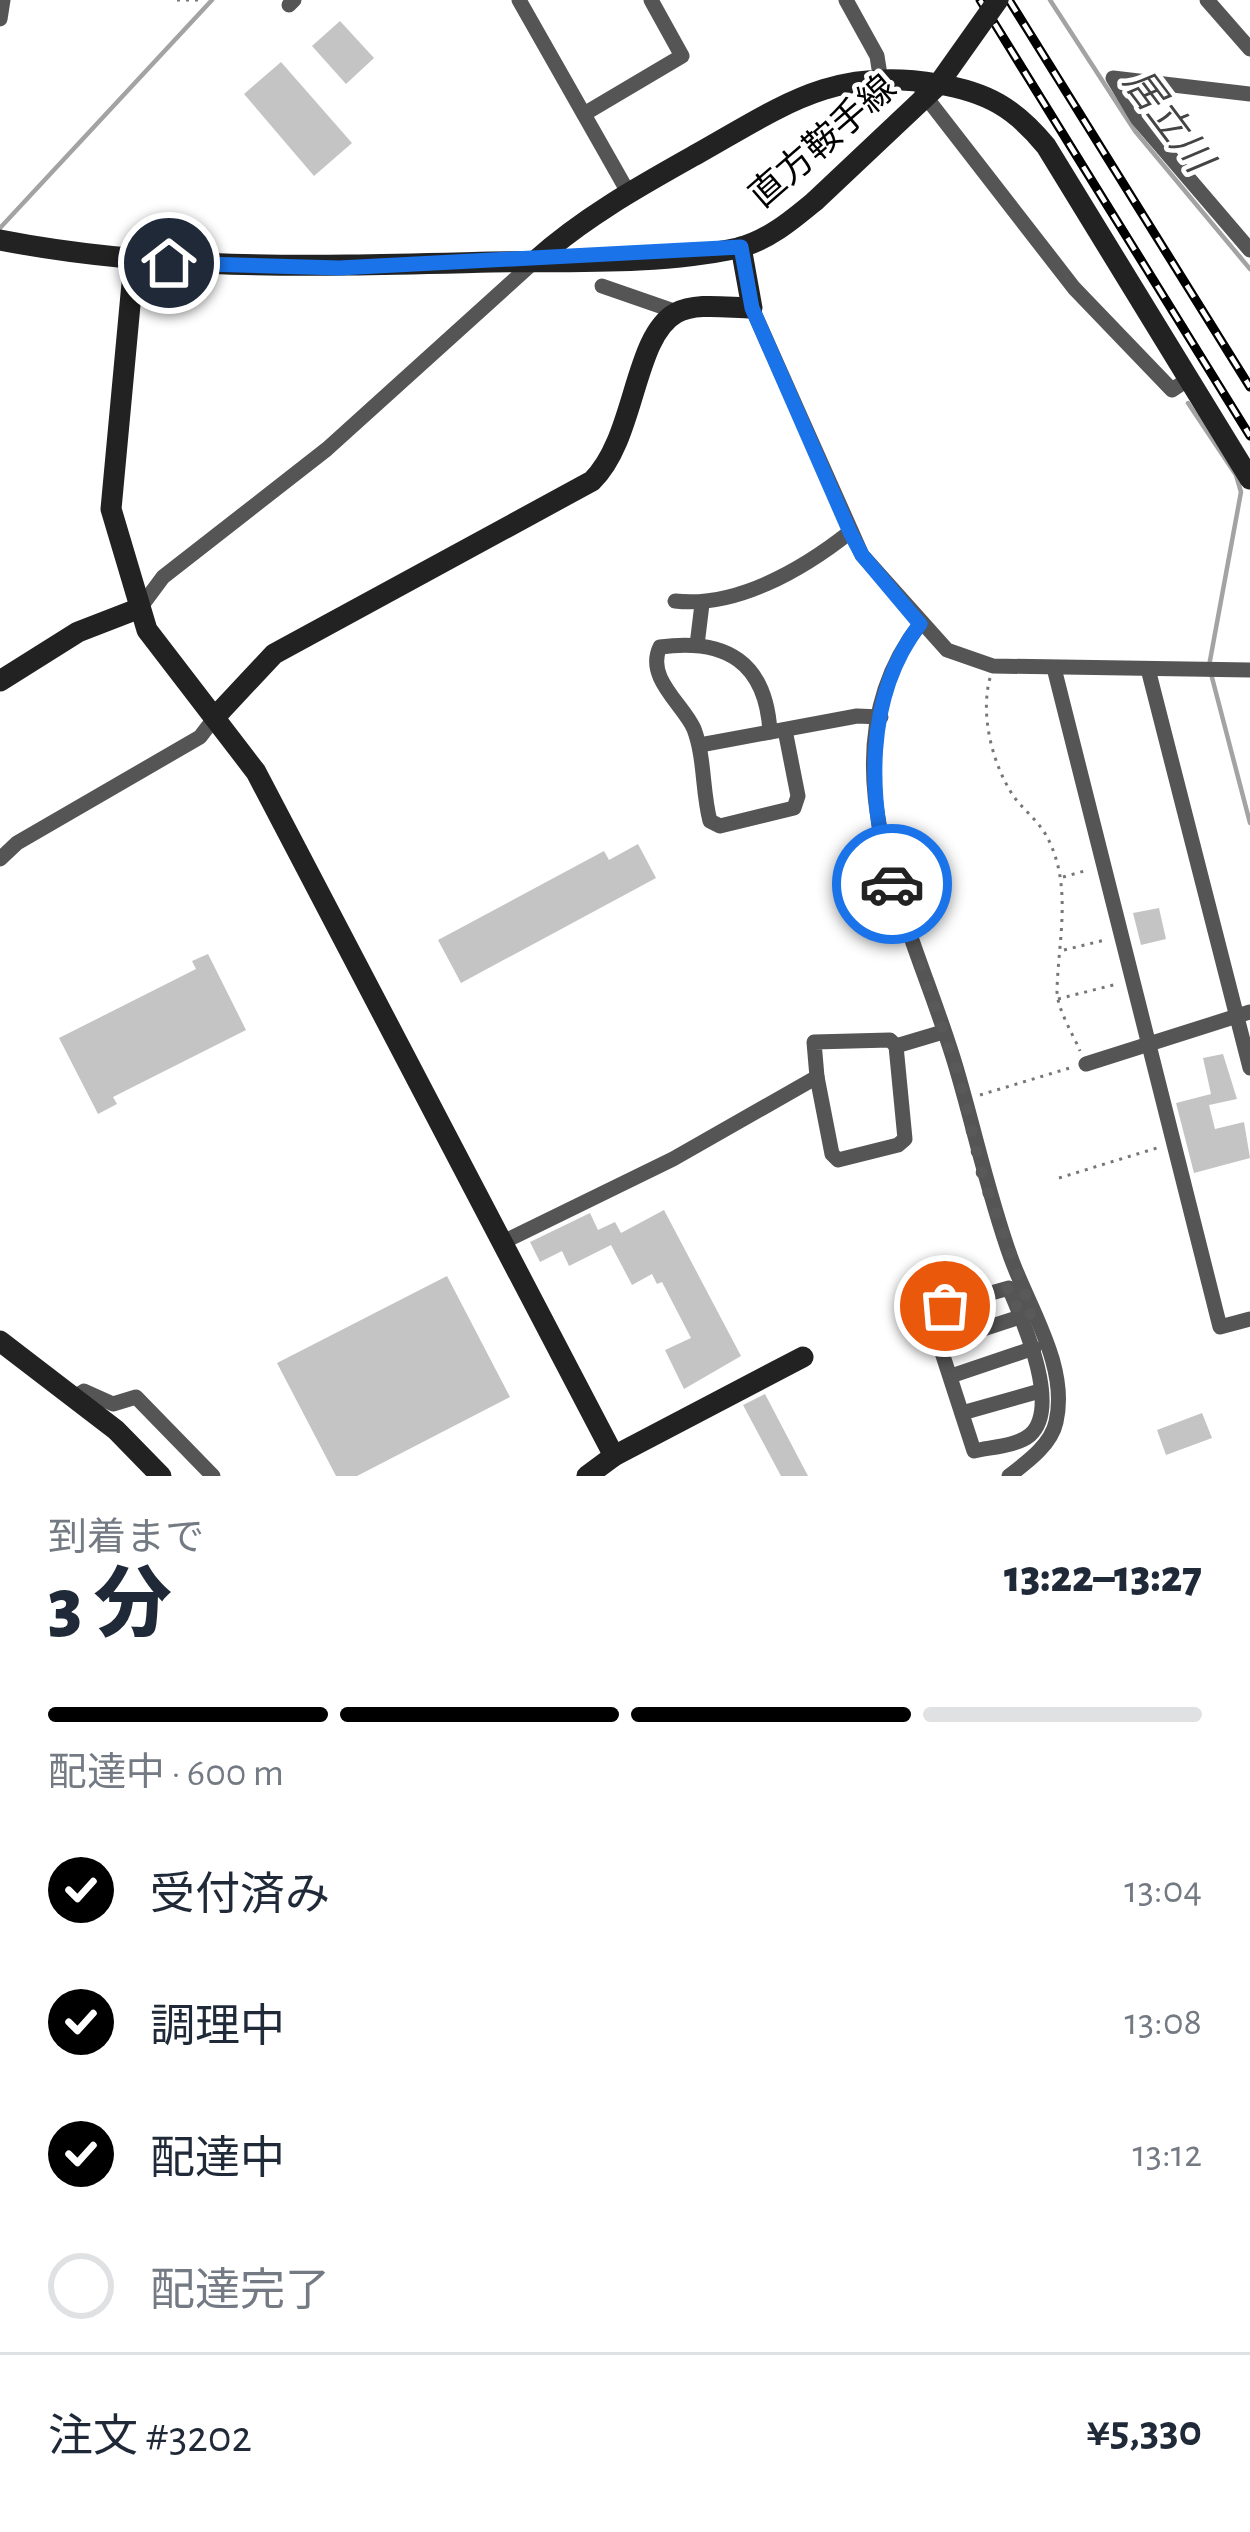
<!DOCTYPE html>
<html lang="ja">
<head>
<meta charset="utf-8">
<style>
  :root { --surface:#fff; --page:#f2f2f3; --text:#1f2937; --muted:#747a83; --line:#e0e1e3; --accent:#000 }
  body { margin:0; font-family:"Alegreya Sans","Noto Sans JP",sans-serif; background:var(--page); color:var(--text); height:100vh; display:flex; flex-direction:column; font-size:45px; white-space:nowrap }
  * { box-sizing:border-box; margin:0 }
  p { font-size:39px; color:var(--muted) }
  .icon { flex:none; width:66px; height:66px; fill:none; stroke:currentColor; stroke-width:2; stroke-linecap:round; stroke-linejoin:round }
  .map { position:relative; height:1476px; overflow:hidden }
  .details { display:flex; flex-direction:column; background:var(--surface); flex:1 }
  .details>* { flex:none }
  .pin { position:absolute; display:grid; place-items:center; width:102px; height:102px; color:#fff; margin:-51px; border:6px solid #fff; border-radius:50%; box-shadow:0 3px 12px #0007 }
  .courier { position:absolute; display:grid; place-items:center; width:120px; height:120px; margin:-60px; border:9px solid #1a73e8; border-radius:50%; background:#fff; color:#222; box-shadow:0 3px 15px #0007 }
  .summary em { font-style:normal; font-weight:800 }
  .summary div { display:flex; flex-direction:column-reverse }
  .summary { display:flex; align-items:center; justify-content:space-between; height:204px; padding:0 48px }
  h1 { font-size:78px; font-weight:800; line-height:90px }
  .bar { display:grid; grid-template-columns:repeat(4,1fr); gap:18px 12px; align-content:center; height:144px; padding:0 48px }
  .bar i { height:15px; border-radius:9px; background:var(--line) }
  .bar .active { background:var(--accent) }
  .bar p { grid-column:span 4 }
  .line { display:flex; align-items:center; gap:30px; padding:0 48px; border-top:3px solid var(--line) }
  .line div { flex:1 }
  ol { padding:0 48px; list-style:none }
  li { display:flex; align-items:center; gap:36px; height:132px }
  li p { margin-inline-start:auto }
  li .icon { padding:12px; border-radius:50%; background:var(--accent); color:#fff; stroke-width:4 }
  li:last-child { color:var(--muted) }
  li i { width:66px; height:66px; border:6px solid var(--line); border-radius:50% }
  .map>svg:first-child { display:block }
  .lines { fill:none; stroke-linecap:round; stroke-linejoin:round }
  .stream { stroke:#a3a3a3; stroke-width:4.5 }
  .building { fill:#c4c4c4 }
  .path { stroke:#777; stroke-width:3; stroke-dasharray:3 6; stroke-linecap:butt }
  .street { stroke:#555; stroke-width:15 }
  .secondary { stroke:#222; stroke-width:21 }
  .rail-casing { stroke:#000; stroke-width:9 }
  .rail { stroke:#fff; stroke-width:4.5; stroke-dasharray:14; stroke-linecap:butt }
  .secondary-bridge { stroke:#222; stroke-width:21 }
  .done { stroke:#595959; stroke-width:12; stroke-dasharray:0 21.6 }
  .route { stroke:#1a73e8; stroke-width:15 }
  .labels { text-anchor:middle; dominant-baseline:central; stroke-width:9; stroke-linejoin:round; paint-order:stroke }
  .street-label { font-size:36px; fill:#000; stroke:#fff }
  .water-label { font-size:39px; font-style:italic; fill:#444; stroke:#fff }
</style>
</head>
<body>
<div class="map">
<svg width="1250" height="1476" viewBox="0 0 1250 1476">
  <rect width="100%" height="100%" fill="#fff"/>
  <g class="lines">
    <!-- stream -->
    <g class="stream">
      <path d="M1050,0L1135,131L1250,269"/>
      <path d="M0,228L212,0"/>
      <path d="M1188,403L1236,475L1241,492L1209,666L1250,823"/>
    </g>
  </g>
  <!-- building -->
  <g class="building">
    <path d="M340,21L374,58L346,84L312,46Z"/>
    <path d="M281,62L352,143L314,176L244,94Z"/>
    <path d="M638,844L656,878L461,983L438,940L604,851L609,860Z"/>
    <path d="M1159,908L1166,939L1141,945L1133,913Z"/>
    <path d="M208,954L246,1030L113,1097L117,1104L98,1114L59,1038L196,969L192,961Z"/>
    <path d="M1223,1054L1237,1099L1209,1105L1215,1129L1244,1122L1250,1158L1194,1173L1176,1103L1211,1094L1203,1058Z"/>
    <path d="M664,1210L741,1356L684,1389L665,1350L691,1338L662,1282L657,1284L652,1274L632,1285L611,1245L569,1266L562,1251L540,1262L530,1242L590,1213L598,1230L615,1222L621,1233Z"/>
    <path d="M447,1276L510,1397L357,1476H336L277,1363Z"/>
    <path d="M765,1394L808,1476H781L743,1405Z"/>
    <path d="M1202,1413L1212,1438L1166,1455L1157,1430Z"/>
  </g>
  <g class="lines">
    <!-- path -->
    <g class="path">
      <path d="M177,0H198"/>
      <path d="M990,678C980,715 992,762 1012,794C1022,809 1039,821 1047,837C1073,885 1058,941 1057,991C1057,1009 1073,1034 1080,1051"/>
      <path d="M1063,877L1088,870"/>
      <path d="M1064,950L1105,940"/>
      <path d="M1058,999L1117,984"/>
      <path d="M980,1095L1073,1067"/>
      <path d="M1059,1178L1160,1147"/>
    </g>
    <!-- street -->
    <g class="street">
      <path d="M519,0L628,192"/>
      <path d="M846,0L877,56L880,75"/>
      <path d="M1207,0L1250,49"/>
      <path d="M289,5L294,0"/>
      <path d="M0,19L3,0"/>
      <path d="M922,92L1074,288L1172,390L1190,378"/>
      <path d="M1250,94L1113,78L1137,118L1250,250"/>
      <path d="M584,114L682,56L651,0"/>
      <path d="M602,286L677,312"/>
      <path d="M752,308L862,555L947,650L993,666L1250,670"/>
      <path d="M675,601C736,608 802,570 850,532"/>
      <path d="M140,608L163,577L327,449L535,261"/>
      <path d="M920,624C813,762 918,932 958,1074C976,1136 989,1197 1011,1258C1029,1308 1069,1367 1056,1422C1051,1445 1027,1462 1009,1476"/>
      <path d="M697,645L702,604"/>
      <path d="M1054,668L1220,1327L1250,1319"/>
      <path d="M1148,669L1250,1068"/>
      <path d="M770,732C766,662 726,638 660,647C645,678 684,705 694,729C705,758 702,791 710,821L720,826L794,808L798,796L785,730"/>
      <path d="M700,745L857,716L881,717"/>
      <path d="M0,859L17,843L200,737L216,716"/>
      <path d="M1086,1064L1250,1012"/>
      <path d="M817,1077L832,1154L838,1160L898,1145L905,1139L896,1046"/>
      <path d="M503,1242L673,1159L817,1077L814,1042L890,1040L896,1046L943,1032"/>
      <path d="M1009,1288C1022,1319 1062,1407 1030,1435C1017,1446 991,1447 974,1451L933,1325L945,1306Z"/>
      <path d="M940,1343L1029,1314"/>
      <path d="M951,1376L1034,1348"/>
      <path d="M73,1398L84,1391L113,1404L136,1397L213,1476"/>
      <path d="M962,1413L1040,1391"/>
    </g>
    <!-- secondary -->
    <g class="secondary">
      <path d="M0,240C164,272 325,266 491,262C571,261 660,265 738,248C768,240 791,221 815,201"/>
      <path d="M535,261C584,217 640,186 697,154C784,105 834,66 938,84C987,92 1015,108 1046,146L1250,479"/>
      <path d="M134,262L111,509L147,630L256,772L614,1456"/>
      <path d="M0,681L78,632L140,608"/>
      <path d="M216,716L274,654L592,481C636,438 633,337 676,313C696,302 729,308 752,308L741,247"/>
      <path d="M0,1341L116,1430L161,1476"/>
      <path d="M587,1476L614,1456L803,1357"/>
    </g>
    <defs>
      <g id="rail">
        <path d="M980,0L1250,436"/>
        <path d="M1009,0L1250,387"/>
      </g>
    </defs>
    <!-- rail casing -->
    <use href="#rail" class="rail-casing"/>
    <!-- rail -->
    <use href="#rail" class="rail"/>
    <!-- secondary-bridge -->
    <path class="secondary-bridge" d="M815,201L937,86L998,0"/>
  </g>
  <g class="lines">
    <!-- done -->
    <path class="done" d="M892,884L958,1073L983,1178L1032,1313L1021,1317L1009,1288L945,1306"/>
    <!-- route -->
    <path class="route" d="M169,263L339,268L741,247L752,308L850,532L862,555L920,624C864,697 867,799 892,884"/>
  </g>
  <g class="labels">
    <!-- street labels -->
    <g class="street-label">
      <text transform="translate(823 142) rotate(-41)">直方鞍手線</text>
    </g>
    <!-- water labels -->
    <g class="water-label">
      <text transform="translate(1167 121) rotate(53)">居立川</text>
    </g>
  </g>
</svg>
<div class="pin" style="left:945px;top:1306px;background:#ea580c"><svg class="icon" aria-label="bag" viewBox="0 0 24 24"><path d="M5 8h14l-1 12H6zM9 8a3 3 0 0 1 6 0"/></svg></div>
<div class="pin" style="left:169px;top:263px;background:#1f2937"><svg class="icon" aria-label="home" viewBox="0 0 24 24"><path d="M3 11l9-7 9 7M6 9v11h12V9"/></svg></div>
<div class="courier" style="left:892px;top:884px"><svg class="icon" aria-label="car" viewBox="0 0 24 24"><path d="M5 17H2v-5l4-1 3-4h7l3 4 3 1v5h-3M9 17h6M6 11h13"/><circle cx="7" cy="17" r="2"/><circle cx="17" cy="17" r="2"/></svg></div>
</div>
<section class="details">
<div class="summary"><div><h1>3 分</h1><p>到着まで</p></div><em>13:22–13:27</em></div>
<div class="bar"><i class="active"></i><i class="active"></i><i class="active"></i><i></i><p>配達中 · 600 m</p></div>
<ol>
<li><svg class="icon" aria-label="check" viewBox="0 0 24 24"><path d="M5 12l5 5 9-10"/></svg>受付済み<p>13:04</p></li>
<li><svg class="icon" aria-label="check" viewBox="0 0 24 24"><path d="M5 12l5 5 9-10"/></svg>調理中<p>13:08</p></li>
<li><svg class="icon" aria-label="check" viewBox="0 0 24 24"><path d="M5 12l5 5 9-10"/></svg>配達中<p>13:12</p></li>
<li><i></i>配達完了</li>
</ol>
<div class="line" style="height:156px"><div>注文 #3202</div><b>¥5,330</b></div>
</section>
</body>
</html>
